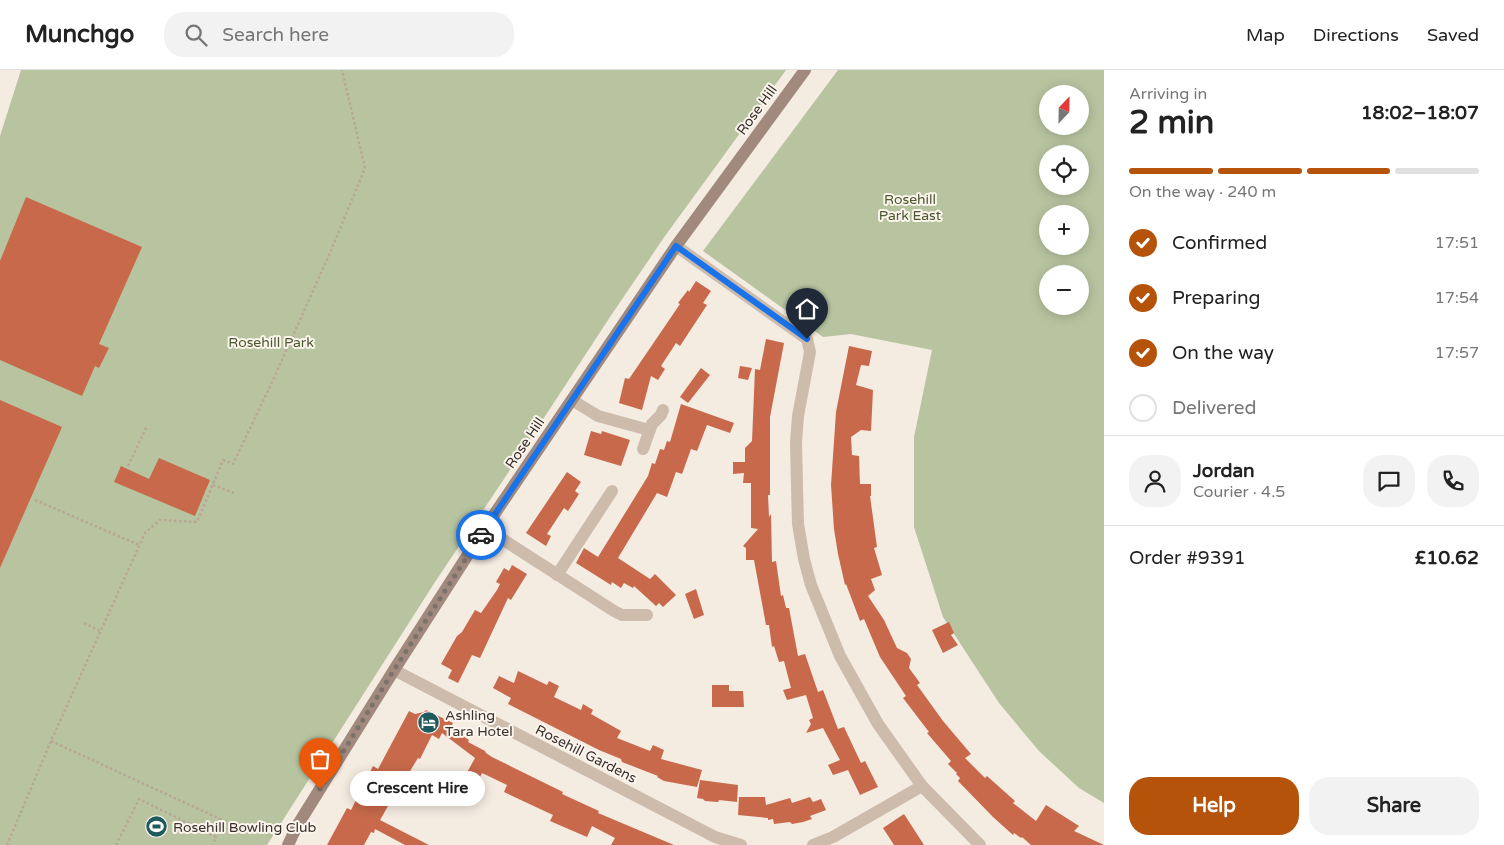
<!DOCTYPE html>
<html lang="en">
<head>
<meta charset="utf-8">
<style>
  :root { --surface:#fff; --page:#f2f2f2; --text:#222; --muted:#767676; --line:#e0e0e0; --accent:#b45309 }
  body { margin:0; font-family:"Varela Round",sans-serif; background:var(--page); color:var(--text); height:100vh; display:flex; flex-direction:column; font-size:19px; white-space:nowrap }
  * { box-sizing:border-box; margin:0 }
  p { font-size:16px; color:var(--muted) }
  .icon { flex:none; width:28px; height:28px; fill:none; stroke:currentColor; stroke-width:2; stroke-linecap:round; stroke-linejoin:round }
  .map { position:relative; flex:1; overflow:hidden }
  .side { display:flex; flex-direction:column; background:var(--surface); width:400px }
  .side>* { flex:none }
  .needle { width:32px; rotate:22deg }
  .fabs { position:absolute; left:1039px; top:15px; display:grid; gap:10px }
  .fabs a { display:grid; place-items:center; width:50px; height:50px; border-radius:50%; background:var(--surface); box-shadow:0 2px 12px #0003; font-size:25px }
  .pin { position:absolute; display:grid; place-items:center; width:42px; height:42px; color:#fff; margin:-51px -21px; border-radius:50% 50% 50% 0; rotate:-45deg; box-shadow:0 0 5px #0007 }
  .pin .icon { rotate:45deg }
  .courier { position:absolute; display:grid; place-items:center; width:50px; height:50px; margin:-25px; border:4px solid #1a73e8; border-radius:50%; background:#fff; color:#222; box-shadow:0 1px 6px #0007 }
  .bubble { position:absolute; height:35px; border-radius:18px; background:var(--surface); box-shadow:0 2px 12px #0003; font-size:16px; font-weight:700; line-height:35px; text-align:center }
  .headline em { font-style:normal; font-weight:700 }
  .headline div { display:flex; flex-direction:column-reverse }
  .headline { display:flex; align-items:center; justify-content:space-between; height:85px; padding:0 25px }
  h1 { font-size:32px; font-weight:700; line-height:38px }
  .bar { display:grid; grid-template-columns:repeat(4,1fr); gap:8px 5px; align-content:center; height:60px; padding:0 25px }
  .bar i { height:6px; border-radius:4px; background:var(--line) }
  .bar .selected { background:var(--accent) }
  .bar p { grid-column:span 4 }
  .line { display:flex; align-items:center; gap:12px; padding:0 25px; border-top:1px solid var(--line) }
  .line div { flex:1 }
  .round { display:grid; place-items:center; flex:none; width:52px; height:52px; border-radius:20px; background:var(--page) }
  ol { padding:0 25px; list-style:none }
  li { display:flex; align-items:center; gap:15px; height:55px }
  li p { margin-inline-start:auto }
  li .icon { padding:5px; border-radius:50%; background:var(--accent); color:#fff; stroke-width:4 }
  li:last-child { color:var(--muted) }
  li i { width:28px; height:28px; border:2px solid var(--line); border-radius:50% }
  .cta { display:flex; gap:10px; margin-top:auto; padding:10px 25px }
  .cta a { flex:1; height:58px; border-radius:20px; background:var(--accent); color:#fff; font-size:20px; font-weight:700; line-height:58px; text-align:center }
  .cta a+a { background:var(--page); color:var(--text) }
  header { display:flex; align-items:center; gap:30px; box-sizing:border-box; height:70px; padding:0 25px; background:var(--surface); border-bottom:1px solid var(--line) }
  header strong { font-size:24px }
  nav { display:flex; gap:28px; margin-inline-start:auto; font-size:18px }
  .search { width:350px; height:45px; background:var(--page); display:flex; align-items:center; gap:12px; box-sizing:border-box; padding:0 18px; border-radius:20px; color:var(--muted); font-size:19px }
  main { display:flex; flex:1; min-height:0 }
  .map>svg:first-child { display:block }
  .green { fill:#b8c4a0; fill-rule:evenodd }
  .building { fill:#c8694b }
  .lines { fill:none; stroke-linecap:round; stroke-linejoin:round }
  .path { stroke:#b9a596; stroke-width:2.5; stroke-dasharray:2.5 2.5; stroke-linecap:butt }
  .street { stroke:#cdbbac; stroke-width:12 }
  .secondary { stroke:#a18a7d; stroke-width:12 }
  .done { stroke:#7c716b; stroke-width:5; stroke-dasharray:0 9 }
  .route { stroke:#1a73e8; stroke-width:6 }
  .labels { text-anchor:middle; dominant-baseline:central; stroke-width:4; stroke-linejoin:round; paint-order:stroke }
  .street-label { font-size:14px; fill:#3b302b; stroke:#fbf5ee }
  .park-label { font-size:14px; fill:#4a5a2e; stroke:#fbf5ee }
  .poi-label { font-size:14px; fill:#3b302b; stroke:#fbf5ee; text-anchor:start }
</style>
</head>
<body>
<header>
<strong>Munchgo</strong>
<div class="search"><svg class="icon" aria-label="search" viewBox="0 0 24 24"><circle cx="10" cy="10" r="6"/><path d="M15 15l6 6"/></svg>Search here</div>
<nav><a>Map</a><a>Directions</a><a>Saved</a></nav>
</header>
<main>
<div class="map">
<svg width="1104" height="775" viewBox="0 0 1104 775">
  <rect width="100%" height="100%" fill="#f4ebe1"/>
  <!-- green -->
  <g class="green">
    <path d="M21,0H786L665,166L612,244L500,415L435,512L267,775H0V66Z"/>
    <path d="M838,0H1104V733L1079,718L1039,681L999,633L943,547L914,457V367L932,280L851,264L823,267L703,181ZM1048,24H1080V56H1048ZM1048,84H1080V116H1048ZM1048,144H1080V176H1048ZM1048,204H1080V236H1048Z"/>
  </g>
  <!-- building -->
  <g class="building">
    <path d="M26,127L142,177L99,274L109,278L99,298L95,296L82,326L0,290V191Z"/>
    <path d="M696,211L711,221L703,233L707,235L680,276L676,273L661,296L665,299L658,310L651,306L642,340L619,333L625,308L629,309L680,234L678,233L688,220L689,222Z"/>
    <path d="M766,269L784,273L770,347V425H768L769,447L771,444L772,492L776,491L781,526L783,525L786,538H789L798,586L805,584L818,622L823,620L838,659L844,657L861,693L865,691L878,717L860,725L848,700L833,705L828,695L840,690L823,658L806,663L811,654L809,650L813,648L806,625L787,630L783,620L791,618L784,591L779,592L774,576L772,577L769,555H766L754,490H746V478L743,476L758,459L751,458V413H743L744,403L733,404V392H745V378L752,371L755,299L760,300Z"/>
    <path d="M849,276L872,281L869,296L861,295L856,315L873,320L871,361L861,360L851,367L852,385L859,386L860,414H871V426H870L877,477L874,478L882,505L871,509L875,520L868,526L884,550L897,578L907,583L911,589L909,598L920,613L917,615L943,651L971,684L965,688L985,708L987,706L1015,731L1013,733L1036,751L1046,735L1079,756L1074,761L1104,775H1031L1022,767L1021,768L1014,763L1013,765L993,747L958,711L960,708L956,704L957,703L948,694L951,691L927,663L929,662L903,628L906,626L880,587L864,549L860,551L846,514L845,515L838,484L834,459L831,415L836,342Z"/>
    <path d="M740,296L752,298L748,310L738,308Z"/>
    <path d="M701,298L710,305L688,333L680,327Z"/>
    <path d="M0,330L62,357L0,498Z"/>
    <path d="M681,334L734,353L730,363L707,355L697,381L691,379L682,404L676,402L667,427L657,423L618,488L650,509L655,504L676,525L663,537L659,533L656,536L634,516L633,518L624,513L621,518L612,512L611,515L576,493L584,478L598,487L648,406L652,393L655,394L660,379L664,380L667,371L670,372Z"/>
    <path d="M591,361L601,364L602,361L630,370L621,396L584,385Z"/>
    <path d="M159,388L210,410L195,446L114,412L121,396L149,409Z"/>
    <path d="M567,402L581,412L575,421L579,424L568,441L564,438L547,464L551,466L546,476L526,463Z"/>
    <path d="M512,495L527,504L511,530L508,528L480,588L472,585L458,613L448,608L452,600L441,594L457,566L462,562L475,540L481,543L497,520L500,514L496,512L504,498L509,501Z"/>
    <path d="M696,519L704,545L694,549L685,524Z"/>
    <path d="M949,552L954,563L951,565L958,575L943,583L932,560Z"/>
    <path d="M518,601L547,615L549,611L559,616L554,627L581,640L583,634L593,640L591,644L621,661L617,668L650,681L653,675L664,680L661,689L702,700L697,717L664,711L657,707L658,706L622,692L621,689L599,680L508,634L511,628L493,618L499,606L514,613Z"/>
    <path d="M712,615H729V621H743L744,637H712Z"/>
    <path d="M426,640L453,653L451,658L469,670L468,672L485,681L486,683L492,687L563,722L562,724L599,741L598,743L674,775H611L615,768L592,756L587,767L550,751L553,745L504,722L507,715L482,703L476,715L464,708L475,688L442,663L439,669L432,665L420,689L418,688L407,706L395,730L392,729L380,750L429,775H405L375,759L374,763L371,762L364,775H327L347,738L351,740L373,696L378,699L409,641L415,644L424,642Z"/>
    <path d="M700,710L738,715L737,732L719,730L718,732L705,731L703,729L697,728Z"/>
    <path d="M739,727H765L766,735L790,728L792,733L810,727L813,732L821,729L826,740L810,746L812,749L803,752L792,754L790,752L774,754L773,749L768,750V748L738,745Z"/>
    <path d="M904,744L924,775H894L883,758Z"/>
  </g>
  <g class="lines">
    <!-- path -->
    <g class="path">
      <path d="M128,396L147,356"/>
      <path d="M213,415L234,423"/>
      <path d="M35,430L139,475"/>
      <path d="M84,553L100,561"/>
      <path d="M51,671L244,760"/>
      <path d="M7,775L51,671L145,463L160,450L197,452L223,390L233,394L273,310L330,183L365,98L342,0"/>
      <path d="M116,775L139,729L216,767L213,775"/>
    </g>
    <!-- street -->
    <g class="street">
      <path d="M676,176L807,269L810,282L798,346L796,372L797,416L798,454L804,489L811,515L840,586L878,654L922,716L980,775"/>
      <path d="M572,330L598,346L649,360"/>
      <path d="M643,379L652,354L661,345L663,340"/>
      <path d="M485,458L614,541L622,545H647"/>
      <path d="M557,505L612,421"/>
      <path d="M394,600L715,767L741,775"/>
      <path d="M813,775L833,767L922,716"/>
    </g>
    <!-- secondary -->
    <path class="secondary" d="M288,775L297,756L394,600L485,458L676,176L805,0"/>
  </g>
  <g class="lines">
    <!-- done -->
    <path class="done" d="M320,719L394,600L481,465"/>
    <!-- route -->
    <path class="route" d="M481,465L676,176L807,269"/>
  </g>
  <!-- icons -->
  <defs>
    <symbol id="hotel-disc" viewBox="-11 -11 22 22"><circle r="9.5" fill="#1f5a5e" stroke="#fbf5ee"/><path d="M-6-4.5h1.5V1H6V5H4.5V3h-9V5H-6ZM-4 0a1.8 1.8 0 1 1 3.6 0ZM.5 0V-2.5h3Q6-2.5 6 0Z" fill="#fff"/></symbol>
    <symbol id="stadium-disc" viewBox="-11 -11 22 22"><circle r="9.5" fill="#1f5a5e" stroke="#fbf5ee"/><path d="M0-5a6.5 5 0 1 0 0 10a6.5 5 0 1 0 0-10ZM-3.5-1.8h7v3.6h-7Z" fill="#fff"/></symbol>
  </defs>
  <g fill-rule="evenodd">
    <use href="#hotel-disc" x="416" y="640" width="25" height="25"/>
    <use href="#stadium-disc" x="144" y="744" width="25" height="25"/>
  </g>
  <g class="labels">
    <!-- street labels -->
    <g class="street-label">
      <text transform="translate(757 40) rotate(-54)">Rose Hill</text>
      <text transform="translate(525 373) rotate(-56)">Rose Hill</text>
      <text transform="translate(586 684) rotate(27)">Rosehill Gardens</text>
    </g>
    <!-- park labels -->
    <g class="park-label">
      <text x="910" y="129">Rosehill<tspan x="910" dy="16">Park East</tspan></text>
      <text x="271" y="272">Rosehill Park</text>
    </g>
    <!-- poi labels -->
    <g class="poi-label">
      <text x="445" y="645">Ashling<tspan x="445" dy="16">Tara Hotel</tspan></text>
      <text x="173" y="757">Rosehill Bowling Club</text>
    </g>
  </g>
</svg>
<div class="fabs">
<a><svg class="needle" viewBox="-14 -14 28 28"><path d="M0-13l5 13h-10z" fill="#e53935"/><path d="M0 13l5-13h-10z" fill="#767676"/></svg></a>
<a><svg class="icon" aria-label="locate" viewBox="0 0 24 24"><circle cx="12" cy="12" r="6"/><path d="M12 2v4M12 18v4M2 12h4M18 12h4"/></svg></a>
<a>+</a>
<a>−</a>
</div>
<div class="pin" style="left:320px;top:719px;background:#ea580c"><svg class="icon" aria-label="bag" viewBox="0 0 24 24"><path d="M5 8h14l-1 12H6zM9 8a3 3 0 0 1 6 0"/></svg></div>
<div class="pin" style="left:807px;top:269px;background:#1f2937"><svg class="icon" aria-label="home" viewBox="0 0 24 24"><path d="M3 11l9-7 9 7M6 9v11h12V9"/></svg></div>
<div class="courier" style="left:481px;top:465px"><svg class="icon" aria-label="car" viewBox="0 0 24 24"><path d="M5 17H2v-5l4-1 3-4h7l3 4 3 1v5h-3M9 17h6M6 11h13"/><circle cx="7" cy="17" r="2"/><circle cx="17" cy="17" r="2"/></svg></div>
<div class="bubble" style="left:350px;top:701px;width:135px">Crescent Hire</div>
</div>
<section class="side">
<div class="headline"><div><h1>2 min</h1><p>Arriving in</p></div><em>18:02–18:07</em></div>
<div class="bar"><i class="selected"></i><i class="selected"></i><i class="selected"></i><i></i><p>On the way · 240 m</p></div>
<ol>
<li><svg class="icon" aria-label="check" viewBox="0 0 24 24"><path d="M5 12l5 5 9-10"/></svg>Confirmed<p>17:51</p></li>
<li><svg class="icon" aria-label="check" viewBox="0 0 24 24"><path d="M5 12l5 5 9-10"/></svg>Preparing<p>17:54</p></li>
<li><svg class="icon" aria-label="check" viewBox="0 0 24 24"><path d="M5 12l5 5 9-10"/></svg>On the way<p>17:57</p></li>
<li><i></i>Delivered</li>
</ol>
<div class="line" style="height:90px"><a class="round"><svg class="icon" aria-label="person" viewBox="0 0 24 24"><circle cx="12" cy="8" r="4"/><path d="M4 21q1-7 8-7t8 7"/></svg></a><div><b>Jordan</b><p>Courier · 4.5</p></div><a class="round"><svg class="icon" aria-label="chat" viewBox="0 0 24 24"><path d="M4 5h16v11H9l-5 4z"/></svg></a><a class="round"><svg class="icon" aria-label="phone" viewBox="0 0 24 24"><path d="M5 4h4l2 5-3 2q2 4 5 5l2-3 5 2v4C11 20 4 13 5 4z"/></svg></a></div>
<div class="line" style="height:65px"><div>Order #9391</div><b>£10.62</b></div>
<div class="cta"><a>Help</a><a>Share</a></div>
</section>
</main>
</body>
</html>
